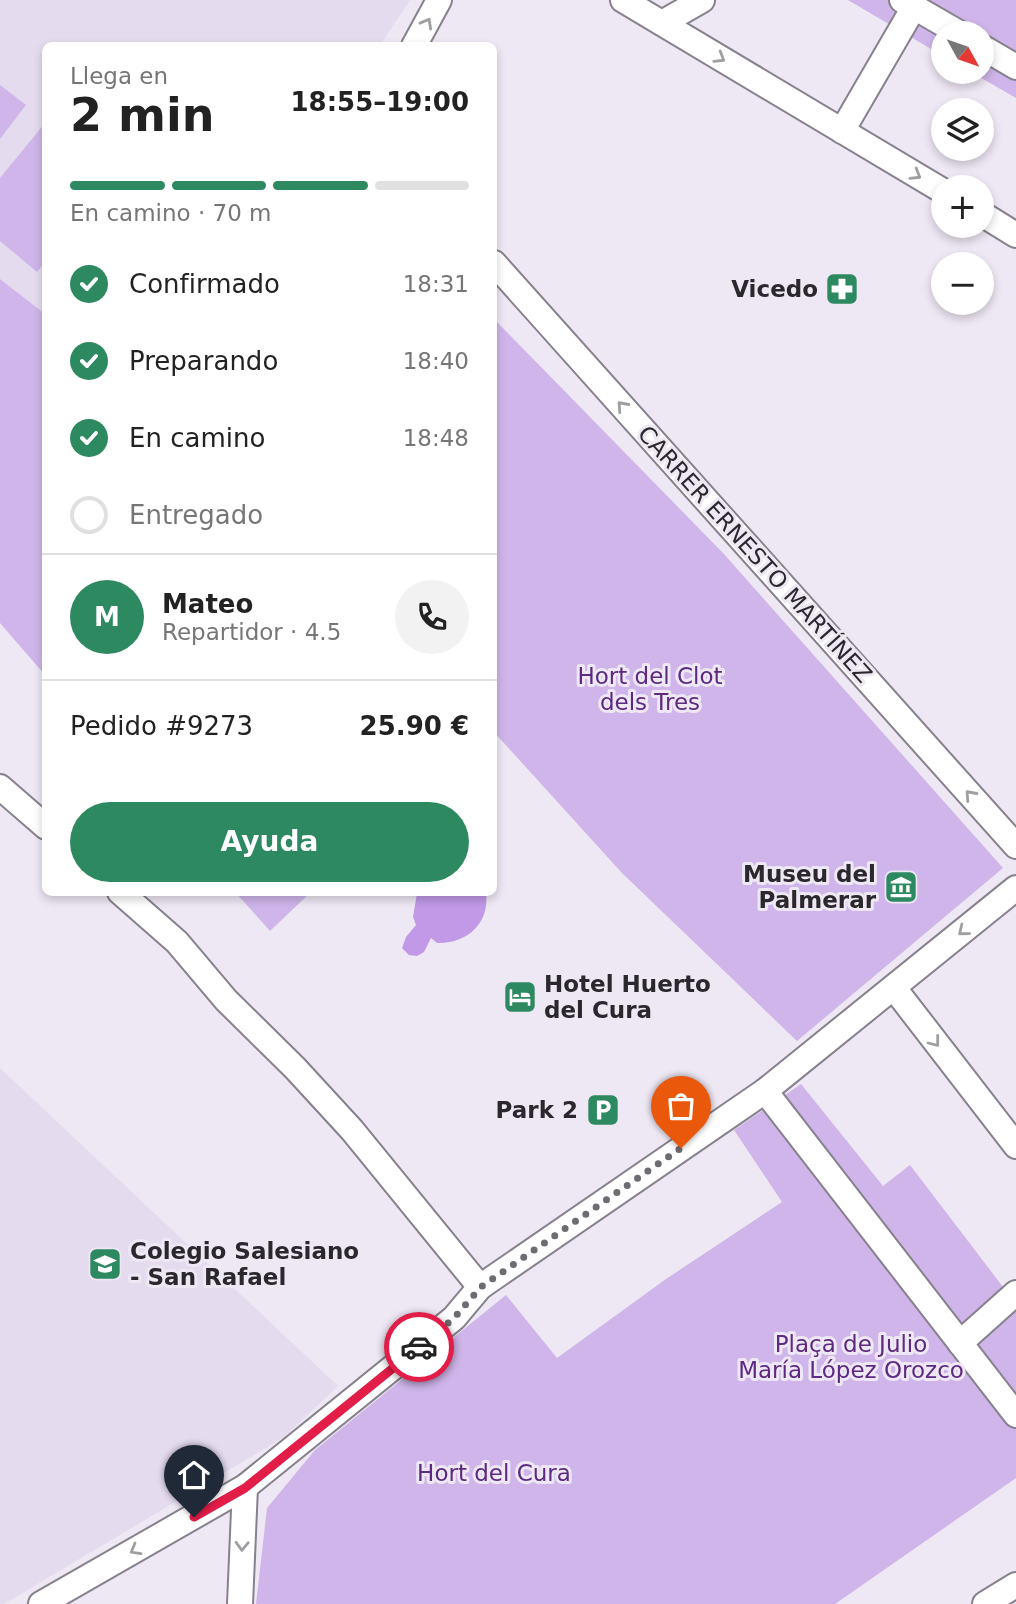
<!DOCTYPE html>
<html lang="es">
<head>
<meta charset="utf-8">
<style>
  :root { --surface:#fff; --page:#f2f2f2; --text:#222; --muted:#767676; --line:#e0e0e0; --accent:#2d8960 }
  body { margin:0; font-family:"DejaVu Sans",sans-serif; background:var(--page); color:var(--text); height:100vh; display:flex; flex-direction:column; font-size:26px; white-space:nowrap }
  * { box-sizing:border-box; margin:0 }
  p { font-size:23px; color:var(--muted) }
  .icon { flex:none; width:38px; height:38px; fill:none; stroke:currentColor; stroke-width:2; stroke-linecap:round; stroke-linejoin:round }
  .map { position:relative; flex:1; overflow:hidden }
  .panel { position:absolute; left:42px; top:42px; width:455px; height:854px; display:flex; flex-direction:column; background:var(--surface); border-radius:10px; box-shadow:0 4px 10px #0003 }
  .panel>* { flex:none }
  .needle { width:46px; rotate:130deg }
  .tools { position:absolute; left:931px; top:21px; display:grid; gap:14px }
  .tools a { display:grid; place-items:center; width:63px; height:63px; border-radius:50%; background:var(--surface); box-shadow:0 4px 10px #0003; font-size:35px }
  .pin { position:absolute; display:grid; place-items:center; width:60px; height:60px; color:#fff; margin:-72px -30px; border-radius:50% 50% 50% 0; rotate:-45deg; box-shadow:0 0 7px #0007 }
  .pin .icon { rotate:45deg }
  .courier { position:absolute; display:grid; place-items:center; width:70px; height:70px; margin:-35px; border:5px solid #e11d48; border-radius:50%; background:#fff; color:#222; box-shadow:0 2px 9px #0007 }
  .summary em { font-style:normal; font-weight:700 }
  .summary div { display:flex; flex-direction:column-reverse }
  .summary { display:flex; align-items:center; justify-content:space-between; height:119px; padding:0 28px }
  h1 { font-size:46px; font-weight:700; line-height:52px }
  .bar { display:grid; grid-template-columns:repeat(4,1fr); gap:10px 7px; align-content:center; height:84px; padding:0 28px }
  .bar i { height:9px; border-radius:5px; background:var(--line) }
  .bar .selected { background:var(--accent) }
  .bar p { grid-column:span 4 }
  .line { display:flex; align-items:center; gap:18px; padding:0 28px; border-top:2px solid var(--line) }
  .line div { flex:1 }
  .round { display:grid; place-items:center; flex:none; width:74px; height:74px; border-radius:37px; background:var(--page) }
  ol { padding:0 28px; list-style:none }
  li { display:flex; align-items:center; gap:21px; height:77px }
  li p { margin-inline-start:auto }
  li .icon { padding:7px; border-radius:50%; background:var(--accent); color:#fff; stroke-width:4 }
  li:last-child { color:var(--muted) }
  li i { width:38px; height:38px; border:4px solid var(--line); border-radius:50% }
  .action { display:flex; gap:14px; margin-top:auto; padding:14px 28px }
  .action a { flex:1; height:80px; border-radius:42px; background:var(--accent); color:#fff; font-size:28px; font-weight:700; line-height:80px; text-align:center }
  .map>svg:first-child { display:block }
  .built { fill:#e4dbef }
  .green { fill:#cfb5e9 }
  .water { fill:#c199e7 }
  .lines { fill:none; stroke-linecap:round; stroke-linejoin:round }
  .street-casing { stroke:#87818d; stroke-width:28 }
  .street { stroke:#fff; stroke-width:24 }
  .oneway { stroke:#9f9ea0 }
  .done { stroke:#6f6b72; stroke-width:7; stroke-dasharray:0 12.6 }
  .route { stroke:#e11d48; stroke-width:9 }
  .labels { text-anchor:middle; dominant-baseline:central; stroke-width:6; stroke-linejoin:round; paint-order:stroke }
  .poi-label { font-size:23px; font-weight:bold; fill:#2a282c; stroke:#eee7f4; text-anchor:end }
  .street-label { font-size:23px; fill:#2a282c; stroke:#eee7f4 }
  .park-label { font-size:23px; fill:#5d2983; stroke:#eee7f4 }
</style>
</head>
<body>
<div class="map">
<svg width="1016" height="1604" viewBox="0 0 1016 1604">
  <rect width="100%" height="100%" fill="#eee7f4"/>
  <!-- built -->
  <g class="built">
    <path d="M0,0H410L380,45L46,46L45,314L0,279Z"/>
    <path d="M0,1068L338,1386L284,1437L4,1604H0Z"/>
  </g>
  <!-- green -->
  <g class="green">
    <path d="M848,0H1016V98L971,72H982V33H943V56Z"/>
    <path d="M0,85L26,105L0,139Z"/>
    <path d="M45,123V262L37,272L0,241V178Z"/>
    <path d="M0,279L45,314V675L0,623Z"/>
    <path d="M494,319L723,553L1003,868L797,1041L622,873L494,732Z"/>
    <path d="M236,893H310L270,931Z"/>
    <path d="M801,1084L883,1186L910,1165L1016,1304V1478L835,1604H256L267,1508L315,1450L506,1295L557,1358L666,1279L782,1202L734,1130Z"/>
  </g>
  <!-- water -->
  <path class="water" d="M417,893H486C490,923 467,944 437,943L431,938L424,952L417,956L409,955L402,948L406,937L416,925L413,917Z"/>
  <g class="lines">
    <defs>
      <g id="street">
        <path d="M623,0L943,191"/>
        <path d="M902,0L959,33"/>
        <path d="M662,23L702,0"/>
        <path d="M414,46L439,0"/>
        <path d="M982,47L1016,67"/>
        <path d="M842,131L914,7"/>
        <path d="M982,214L1016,235"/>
        <path d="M494,263L1016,846"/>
        <path d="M0,787L46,827"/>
        <path d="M120,892L177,942L226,1000L295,1068L352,1130L480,1287"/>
        <path d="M894,988L1016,1146"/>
        <path d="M765,1091L1016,1415"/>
        <path d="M960,1343L1016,1293"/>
        <path d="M41,1604L245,1487L454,1318L480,1287L765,1091L1016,888"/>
        <path d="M240,1604L245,1487"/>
        <path d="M985,1604L1016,1585"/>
      </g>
    </defs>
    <!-- street casing -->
    <use href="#street" class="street-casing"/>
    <!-- street -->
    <use href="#street" class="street"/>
  </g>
  <!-- one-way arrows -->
  <defs><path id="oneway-chevron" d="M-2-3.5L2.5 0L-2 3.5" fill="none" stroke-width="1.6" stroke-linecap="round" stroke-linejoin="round" transform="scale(1.75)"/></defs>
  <g class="oneway">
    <use href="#oneway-chevron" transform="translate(427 23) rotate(-61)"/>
    <use href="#oneway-chevron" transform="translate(720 58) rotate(31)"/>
    <use href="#oneway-chevron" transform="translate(916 175) rotate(31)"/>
    <use href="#oneway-chevron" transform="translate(622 406) rotate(-132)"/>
    <use href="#oneway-chevron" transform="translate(970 795) rotate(-132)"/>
    <use href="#oneway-chevron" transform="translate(963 931) rotate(141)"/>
    <use href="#oneway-chevron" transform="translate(935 1042) rotate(52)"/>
    <use href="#oneway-chevron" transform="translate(242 1546) rotate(92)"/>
    <use href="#oneway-chevron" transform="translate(135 1550) rotate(150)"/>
  </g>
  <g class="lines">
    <!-- done -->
    <path class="done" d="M419,1347L454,1318L481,1287L681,1148"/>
    <!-- route -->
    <path class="route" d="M194,1517L245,1488L419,1347"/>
  </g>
  <!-- icons -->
  <defs>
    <symbol id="pharmacy-square" viewBox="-11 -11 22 22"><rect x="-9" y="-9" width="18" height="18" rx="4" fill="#2d8960" stroke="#eee7f4"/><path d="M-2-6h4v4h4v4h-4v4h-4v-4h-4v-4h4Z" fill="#fff"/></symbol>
    <symbol id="museum-square" viewBox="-11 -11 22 22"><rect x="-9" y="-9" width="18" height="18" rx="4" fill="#2d8960" stroke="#eee7f4"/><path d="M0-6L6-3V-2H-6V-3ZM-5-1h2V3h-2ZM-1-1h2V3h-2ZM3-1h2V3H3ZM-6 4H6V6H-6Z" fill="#fff"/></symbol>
    <symbol id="hotel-square" viewBox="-11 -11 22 22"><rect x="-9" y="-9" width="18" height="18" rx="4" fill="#2d8960" stroke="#eee7f4"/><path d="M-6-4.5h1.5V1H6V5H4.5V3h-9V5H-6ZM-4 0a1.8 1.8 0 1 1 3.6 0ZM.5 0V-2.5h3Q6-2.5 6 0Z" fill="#fff"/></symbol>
    <symbol id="parking-square" viewBox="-11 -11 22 22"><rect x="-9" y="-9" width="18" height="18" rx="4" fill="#2d8960" stroke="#eee7f4"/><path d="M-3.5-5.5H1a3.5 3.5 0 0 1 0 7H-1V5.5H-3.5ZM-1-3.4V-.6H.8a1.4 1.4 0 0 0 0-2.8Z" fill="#fff"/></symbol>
    <symbol id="school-square" viewBox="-11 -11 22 22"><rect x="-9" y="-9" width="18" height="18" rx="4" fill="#2d8960" stroke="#eee7f4"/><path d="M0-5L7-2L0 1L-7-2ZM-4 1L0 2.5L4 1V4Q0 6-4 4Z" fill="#fff"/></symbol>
  </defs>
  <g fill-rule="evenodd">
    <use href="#pharmacy-square" x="823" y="270" width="38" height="38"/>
    <use href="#museum-square" x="882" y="868" width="38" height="38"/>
    <use href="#hotel-square" x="501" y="978" width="38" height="38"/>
    <use href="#parking-square" x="584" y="1091" width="38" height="38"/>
    <use href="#school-square" x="86" y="1245" width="38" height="38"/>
  </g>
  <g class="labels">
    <!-- poi labels -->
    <g class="poi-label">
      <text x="818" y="289">Vicedo</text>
      <text x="876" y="874">Museu del<tspan x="876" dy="26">Palmerar</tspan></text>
      <text x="544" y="984" text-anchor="start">Hotel Huerto<tspan x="544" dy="26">del Cura</tspan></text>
      <text x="578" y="1110">Park 2</text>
      <text x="130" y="1251" text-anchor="start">Colegio Salesiano<tspan x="130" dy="26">- San Rafael</tspan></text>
    </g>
    <!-- street labels -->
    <g class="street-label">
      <text transform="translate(755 554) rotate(48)">CARRER ERNESTO MARTÍNEZ</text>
    </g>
    <!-- park labels -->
    <g class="park-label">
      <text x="650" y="676">Hort del Clot<tspan x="650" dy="26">dels Tres</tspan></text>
      <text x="851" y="1344">Plaça de Julio<tspan x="851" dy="26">María López Orozco</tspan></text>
      <text x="494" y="1473">Hort del Cura</text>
    </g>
  </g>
</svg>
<div class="tools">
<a><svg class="needle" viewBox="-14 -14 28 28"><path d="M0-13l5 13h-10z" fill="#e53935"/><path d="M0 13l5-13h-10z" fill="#767676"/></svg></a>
<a><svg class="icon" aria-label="layers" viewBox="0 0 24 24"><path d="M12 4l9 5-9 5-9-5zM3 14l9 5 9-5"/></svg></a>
<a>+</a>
<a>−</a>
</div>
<div class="pin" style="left:681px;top:1148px;background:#ea580c"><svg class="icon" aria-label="bag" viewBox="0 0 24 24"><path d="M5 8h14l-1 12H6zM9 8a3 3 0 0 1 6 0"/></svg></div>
<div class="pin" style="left:194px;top:1517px;background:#1f2937"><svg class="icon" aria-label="home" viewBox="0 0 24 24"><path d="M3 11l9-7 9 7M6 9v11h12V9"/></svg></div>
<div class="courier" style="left:419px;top:1347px"><svg class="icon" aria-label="car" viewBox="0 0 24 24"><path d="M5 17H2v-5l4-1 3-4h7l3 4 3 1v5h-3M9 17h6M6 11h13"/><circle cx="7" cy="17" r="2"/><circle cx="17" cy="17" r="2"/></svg></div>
<section class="panel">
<div class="summary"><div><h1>2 min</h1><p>Llega en</p></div><em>18:55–19:00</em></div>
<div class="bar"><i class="selected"></i><i class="selected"></i><i class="selected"></i><i></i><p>En camino · 70 m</p></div>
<ol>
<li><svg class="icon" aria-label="check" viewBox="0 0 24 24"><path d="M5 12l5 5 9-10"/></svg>Confirmado<p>18:31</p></li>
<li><svg class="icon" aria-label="check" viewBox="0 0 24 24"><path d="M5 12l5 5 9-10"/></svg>Preparando<p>18:40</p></li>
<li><svg class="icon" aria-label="check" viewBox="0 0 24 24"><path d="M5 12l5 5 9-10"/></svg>En camino<p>18:48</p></li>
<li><i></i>Entregado</li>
</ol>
<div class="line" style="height:126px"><b class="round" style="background:var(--accent);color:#fff">M</b><div><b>Mateo</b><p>Repartidor · 4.5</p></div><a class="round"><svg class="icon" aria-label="phone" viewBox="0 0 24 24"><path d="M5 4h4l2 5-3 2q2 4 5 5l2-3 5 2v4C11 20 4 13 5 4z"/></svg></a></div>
<div class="line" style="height:91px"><div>Pedido #9273</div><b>25.90 €</b></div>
<div class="action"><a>Ayuda</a></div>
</section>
</div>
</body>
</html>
